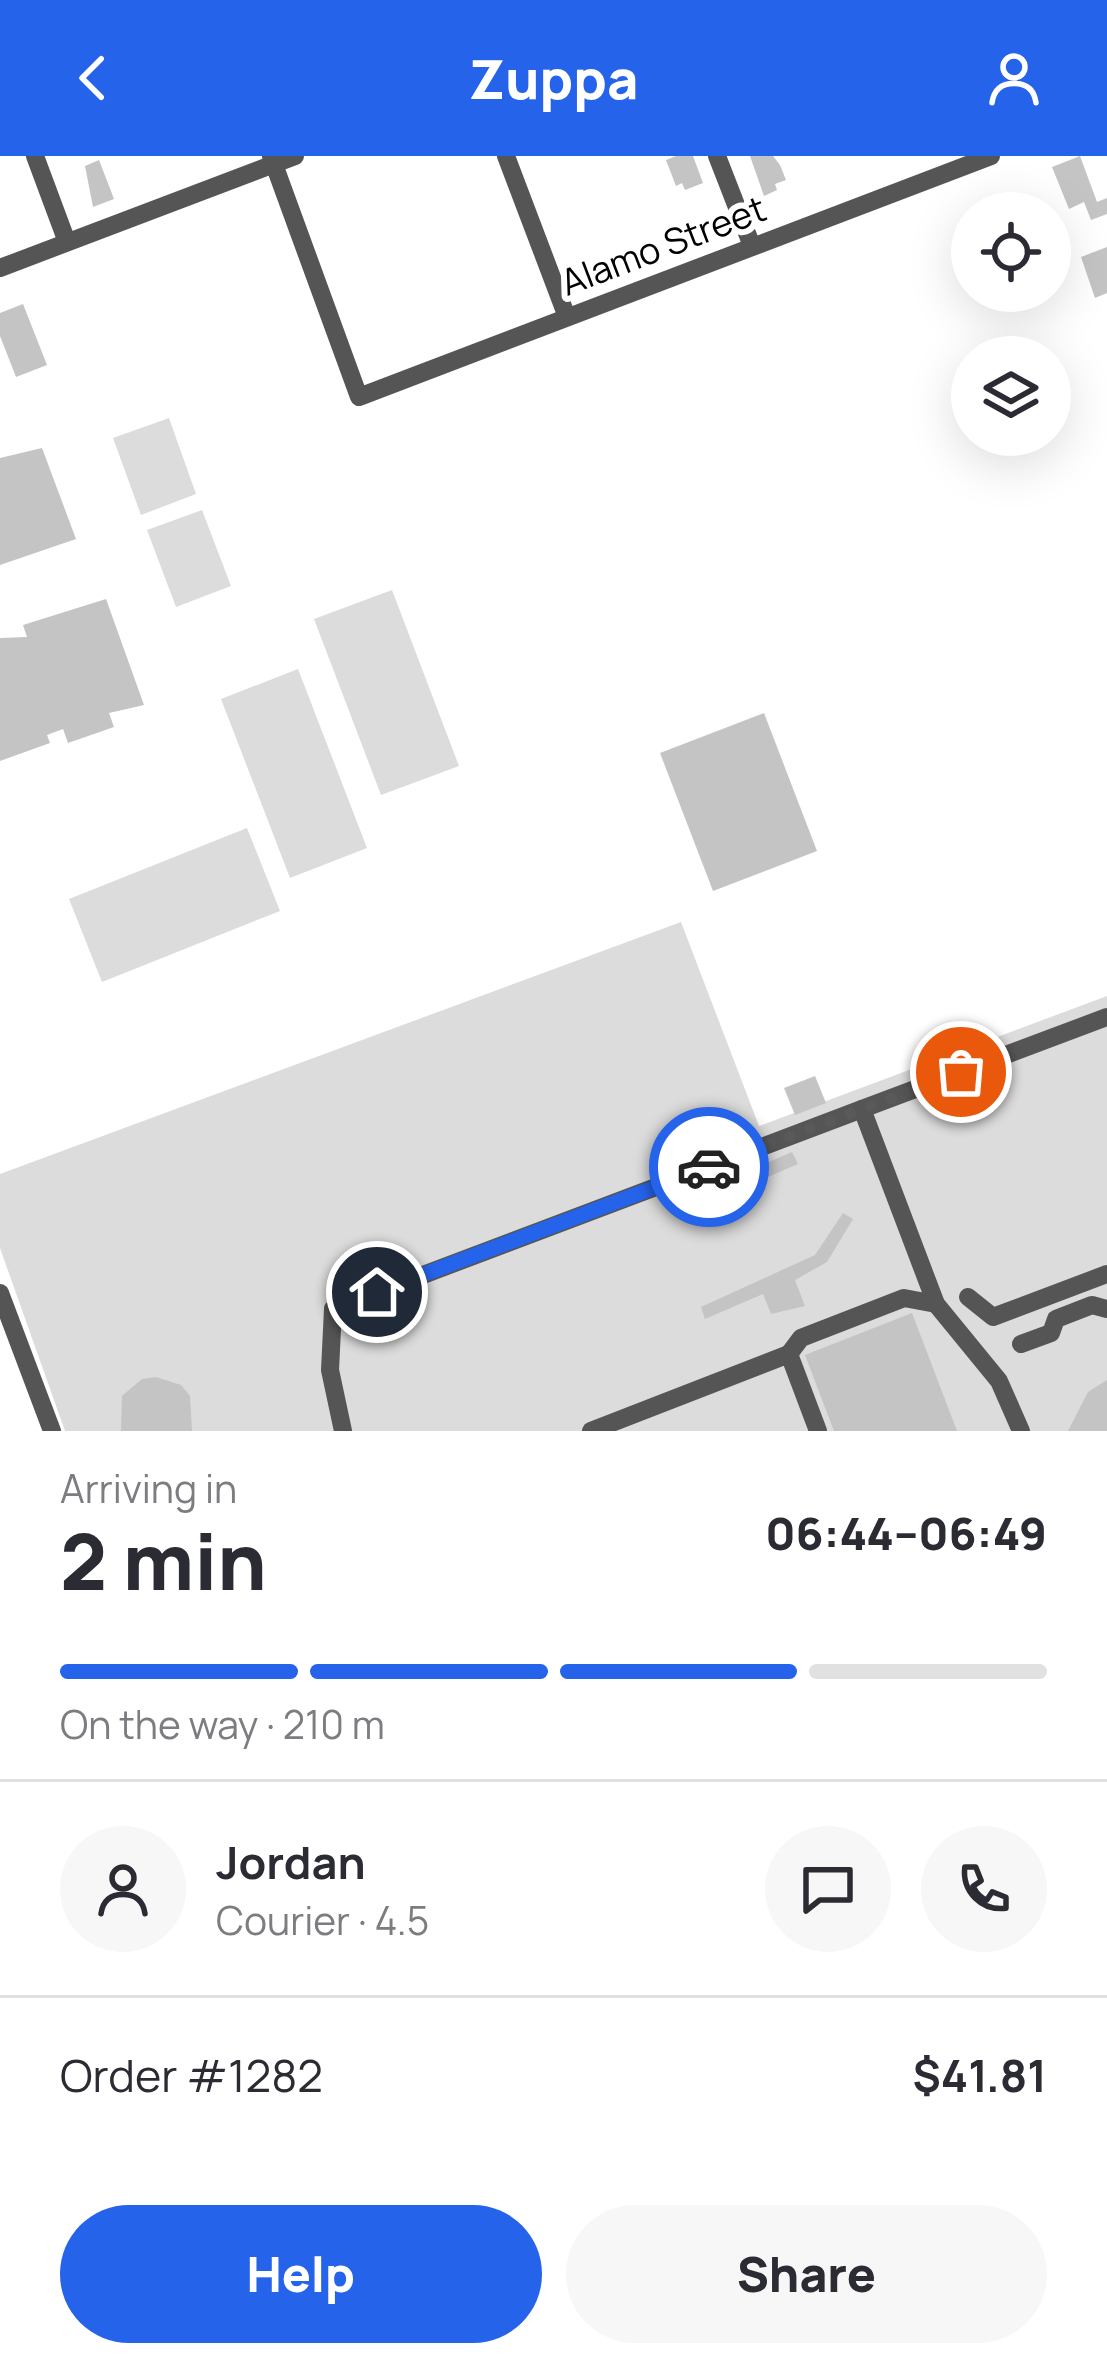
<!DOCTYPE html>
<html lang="en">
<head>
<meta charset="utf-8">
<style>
  :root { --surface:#fff; --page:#f7f7f7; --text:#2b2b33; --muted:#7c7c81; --line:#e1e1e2; --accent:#2563eb }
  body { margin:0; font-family:Manrope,sans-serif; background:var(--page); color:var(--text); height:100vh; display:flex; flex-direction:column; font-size:45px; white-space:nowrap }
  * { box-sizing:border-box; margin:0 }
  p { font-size:39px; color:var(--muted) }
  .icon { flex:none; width:66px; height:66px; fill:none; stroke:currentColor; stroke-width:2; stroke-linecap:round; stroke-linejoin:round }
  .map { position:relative; height:1275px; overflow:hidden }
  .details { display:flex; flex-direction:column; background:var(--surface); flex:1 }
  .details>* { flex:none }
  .fabs { position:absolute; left:951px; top:36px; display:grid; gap:24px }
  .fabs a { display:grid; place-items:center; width:120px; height:120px; border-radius:50%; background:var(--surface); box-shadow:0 12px 48px #0002; font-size:60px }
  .pin { position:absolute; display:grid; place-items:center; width:102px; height:102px; color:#fff; margin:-51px; border:6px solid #fff; border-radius:50%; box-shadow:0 3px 12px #0007 }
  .courier { position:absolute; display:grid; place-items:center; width:120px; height:120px; margin:-60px; border:9px solid #2563eb; border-radius:50%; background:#fff; color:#222; box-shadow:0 3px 15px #0007 }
  .headline em { font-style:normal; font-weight:800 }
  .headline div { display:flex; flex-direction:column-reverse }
  .headline { display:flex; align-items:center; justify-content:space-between; height:204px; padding:0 60px }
  h1 { font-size:78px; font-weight:800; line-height:90px }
  .bar { display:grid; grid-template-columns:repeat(4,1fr); gap:18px 12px; align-content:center; height:144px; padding:0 60px }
  .bar i { height:15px; border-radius:9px; background:var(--line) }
  .bar .on { background:var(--accent) }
  .bar p { grid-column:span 4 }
  .line { display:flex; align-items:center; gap:30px; padding:0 60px; border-top:3px solid var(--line) }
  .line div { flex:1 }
  .round { display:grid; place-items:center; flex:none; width:126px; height:126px; border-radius:63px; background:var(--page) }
  .action { display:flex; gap:24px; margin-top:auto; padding:24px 60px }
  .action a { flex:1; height:138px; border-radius:72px; background:var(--accent); color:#fff; font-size:48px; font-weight:800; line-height:138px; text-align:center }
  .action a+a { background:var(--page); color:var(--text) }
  header { display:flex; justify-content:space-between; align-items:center; height:156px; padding:0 60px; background:var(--accent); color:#fff; font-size:54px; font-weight:800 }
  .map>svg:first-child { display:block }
  .green { fill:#dcdcdc }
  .building { fill:#c4c4c4 }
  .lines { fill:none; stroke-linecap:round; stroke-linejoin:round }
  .minor { stroke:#555; stroke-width:18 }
  .done { stroke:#595959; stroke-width:12; stroke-dasharray:0 21.6 }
  .route { stroke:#2563eb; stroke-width:15 }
  .labels { text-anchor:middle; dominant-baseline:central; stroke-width:12; stroke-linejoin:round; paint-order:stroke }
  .street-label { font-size:36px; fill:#000; stroke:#fff }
</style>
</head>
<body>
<header><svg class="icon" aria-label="back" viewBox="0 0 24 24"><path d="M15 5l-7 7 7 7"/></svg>Zuppa<svg class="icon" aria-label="person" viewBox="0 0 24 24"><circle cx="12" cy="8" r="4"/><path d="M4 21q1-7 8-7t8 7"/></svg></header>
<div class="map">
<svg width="1107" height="1275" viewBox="0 0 1107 1275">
  <rect width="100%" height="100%" fill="#fff"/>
  <!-- green -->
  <g class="green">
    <path d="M169,262L196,338L141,359L113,282Z"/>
    <path d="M202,354L231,430L176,451L147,374Z"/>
    <path d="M392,434L459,610L381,639L314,463Z"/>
    <path d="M298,513L367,692L290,722L221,543Z"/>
    <path d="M247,672L280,755L102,826L69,743Z"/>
    <path d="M681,766L759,970L1107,840V1275H65L0,1092V1018Z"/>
  </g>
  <!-- building -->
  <g class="building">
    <path d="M676,0H693L703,27L685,34L682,27L676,30L666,4Z"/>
    <path d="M750,0H773L780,9L786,24L775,28L777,34L764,40Z"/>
    <path d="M1080,0L1097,46L1107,42V58L1091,64L1084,46L1069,53L1052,11Z"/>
    <path d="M99,4L114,43L93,51L85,10Z"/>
    <path d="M1107,91V137L1095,142L1081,101Z"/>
    <path d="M23,148L47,209L16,221L0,180V157Z"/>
    <path d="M42,292L76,383L0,409V302Z"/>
    <path d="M106,443L144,549L109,557L114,571L68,587L63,573L47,579L50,587L0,605V482L27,481L23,469Z"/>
    <path d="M764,557L817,695L713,735L660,597Z"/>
    <path d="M815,920L826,947L795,959L784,932Z"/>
    <path d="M792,996L798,1008L682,1058L676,1046Z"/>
    <path d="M843,1057L853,1063L827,1106L795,1124L805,1150L771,1158L763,1138L705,1163L701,1151L815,1099Z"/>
    <path d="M912,1157L957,1275H834L805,1199Z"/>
    <path d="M156,1221L181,1229L190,1240L192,1275H121L122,1240L142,1223Z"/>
    <path d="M1107,1224V1275H1068L1088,1236Z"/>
  </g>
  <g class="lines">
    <!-- minor -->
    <g class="minor">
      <path d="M35,0L67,86"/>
      <path d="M271,0L359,241L991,0"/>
      <path d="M506,0L567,161"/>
      <path d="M717,0L752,90"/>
      <path d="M0,112L295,0"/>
      <path d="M862,953L1107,861"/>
      <path d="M0,1137L52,1275"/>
      <path d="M968,1141L993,1161L1107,1118"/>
      <path d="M1021,1188L1051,1177L1056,1163L1092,1149L1107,1153"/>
      <path d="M789,1198L801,1182L904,1142L936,1148"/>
      <path d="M343,1275L330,1214L333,1153L862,953L936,1148L999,1225L1021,1275"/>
      <path d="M591,1275L789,1198L818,1275"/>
    </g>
  </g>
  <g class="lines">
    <!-- done -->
    <path class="done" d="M709,1011L961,916"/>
    <!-- route -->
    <path class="route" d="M377,1136L709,1011"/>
  </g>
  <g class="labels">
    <!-- street labels -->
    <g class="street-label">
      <text transform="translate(663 89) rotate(-21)">Alamo Street</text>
    </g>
  </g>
</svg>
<div class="fabs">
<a><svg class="icon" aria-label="locate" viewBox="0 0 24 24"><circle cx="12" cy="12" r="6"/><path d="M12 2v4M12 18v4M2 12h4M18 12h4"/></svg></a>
<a><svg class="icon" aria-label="layers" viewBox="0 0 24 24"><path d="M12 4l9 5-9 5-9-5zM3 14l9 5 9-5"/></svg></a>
</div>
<div class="pin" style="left:961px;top:916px;background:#ea580c"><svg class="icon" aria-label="bag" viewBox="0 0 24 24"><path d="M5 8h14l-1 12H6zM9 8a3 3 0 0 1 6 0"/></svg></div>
<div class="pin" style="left:377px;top:1136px;background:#1f2937"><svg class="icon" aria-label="home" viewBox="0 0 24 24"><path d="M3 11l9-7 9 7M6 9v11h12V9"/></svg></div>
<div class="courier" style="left:709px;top:1011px"><svg class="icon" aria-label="car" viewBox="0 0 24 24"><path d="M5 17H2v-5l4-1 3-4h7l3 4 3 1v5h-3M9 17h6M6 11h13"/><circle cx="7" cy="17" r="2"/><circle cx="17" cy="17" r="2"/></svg></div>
</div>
<section class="details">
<div class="headline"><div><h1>2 min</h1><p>Arriving in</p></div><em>06:44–06:49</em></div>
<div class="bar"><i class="on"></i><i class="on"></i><i class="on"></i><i></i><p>On the way · 210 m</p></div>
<div class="line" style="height:216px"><a class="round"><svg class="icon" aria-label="person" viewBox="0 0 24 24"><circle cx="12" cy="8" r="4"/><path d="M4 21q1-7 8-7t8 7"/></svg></a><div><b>Jordan</b><p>Courier · 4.5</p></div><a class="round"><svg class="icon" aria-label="chat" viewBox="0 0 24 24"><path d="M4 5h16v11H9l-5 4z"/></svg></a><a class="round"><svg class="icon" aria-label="phone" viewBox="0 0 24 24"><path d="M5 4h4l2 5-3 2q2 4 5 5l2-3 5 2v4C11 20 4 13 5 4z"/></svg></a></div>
<div class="line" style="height:156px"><div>Order #1282</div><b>$41.81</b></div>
<div class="action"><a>Help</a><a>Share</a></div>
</section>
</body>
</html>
